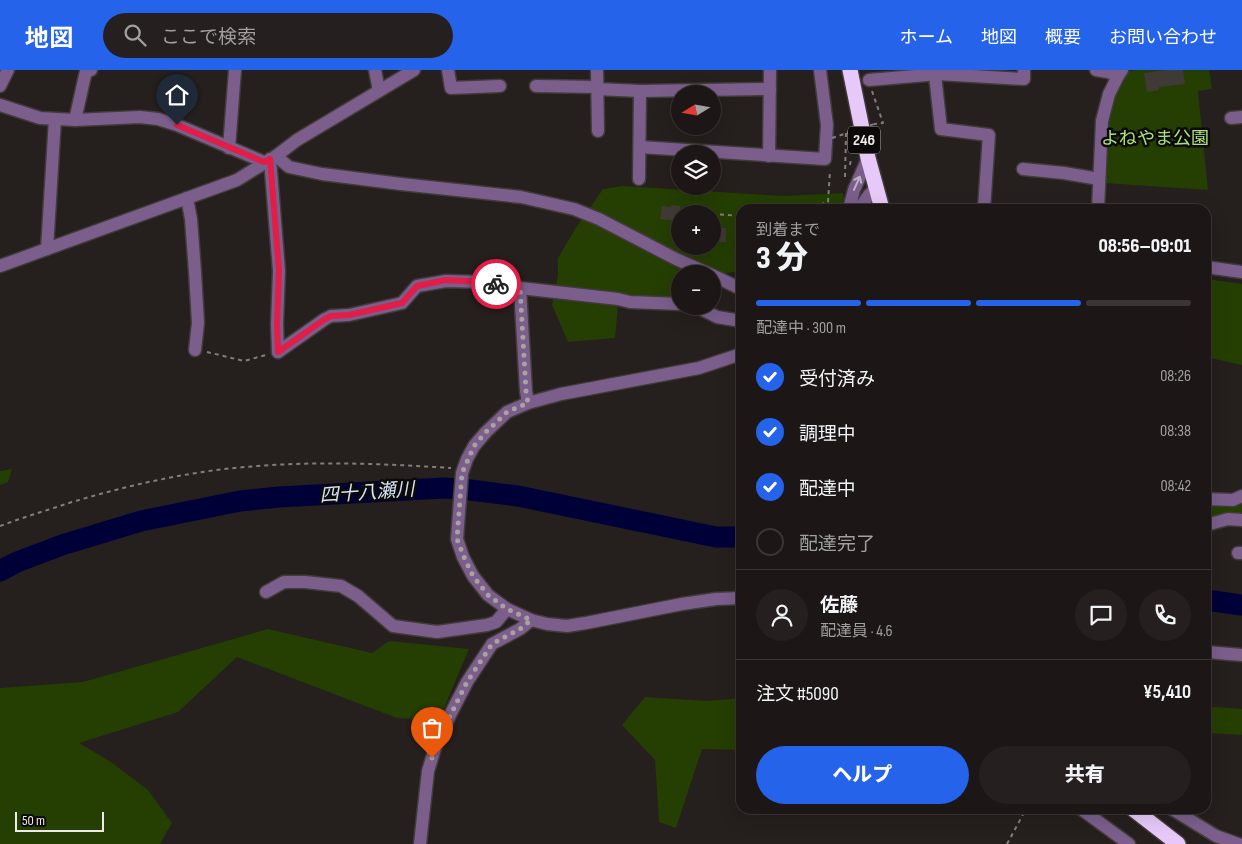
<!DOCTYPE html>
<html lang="ja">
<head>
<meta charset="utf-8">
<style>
  :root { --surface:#1c1716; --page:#25201f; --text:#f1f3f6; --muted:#a09fa1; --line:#3a3635; --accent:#2563eb }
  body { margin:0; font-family:"Sofia Sans Condensed","Noto Sans JP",sans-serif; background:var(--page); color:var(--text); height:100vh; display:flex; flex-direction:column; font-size:19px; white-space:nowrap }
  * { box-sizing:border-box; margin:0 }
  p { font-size:16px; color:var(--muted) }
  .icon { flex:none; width:28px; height:28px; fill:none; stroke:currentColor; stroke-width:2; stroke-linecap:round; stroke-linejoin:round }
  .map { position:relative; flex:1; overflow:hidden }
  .drawer { position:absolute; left:736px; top:134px; width:475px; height:610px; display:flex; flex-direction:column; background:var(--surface); border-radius:15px; box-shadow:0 5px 20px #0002,0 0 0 1px var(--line) }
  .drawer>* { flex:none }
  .needle { width:32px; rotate:259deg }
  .buttons { position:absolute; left:671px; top:15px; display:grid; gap:10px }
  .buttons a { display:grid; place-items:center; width:50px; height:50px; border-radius:50%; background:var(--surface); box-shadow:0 5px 20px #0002,0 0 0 1px var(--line); font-size:25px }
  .scale { position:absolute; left:15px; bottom:12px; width:89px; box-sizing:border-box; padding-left:5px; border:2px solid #eeeae8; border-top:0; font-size:14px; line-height:18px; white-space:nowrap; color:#eeeae8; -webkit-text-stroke:4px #0c0a09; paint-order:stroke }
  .pin { position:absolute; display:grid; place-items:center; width:42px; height:42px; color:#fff; margin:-51px -21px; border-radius:50% 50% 50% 0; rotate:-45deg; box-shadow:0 0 5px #0007 }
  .pin .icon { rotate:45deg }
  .courier { position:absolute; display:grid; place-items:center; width:50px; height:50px; margin:-25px; border:4px solid #e11d48; border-radius:50%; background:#fff; color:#222; box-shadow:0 1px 6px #0007 }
  .overview em { font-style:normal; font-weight:800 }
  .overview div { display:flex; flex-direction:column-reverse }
  .overview { display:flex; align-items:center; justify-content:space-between; height:85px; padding:0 20px }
  h1 { font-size:32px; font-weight:800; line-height:38px }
  .bar { display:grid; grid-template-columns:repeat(4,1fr); gap:8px 5px; align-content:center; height:60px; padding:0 20px }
  .bar i { height:6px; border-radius:4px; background:var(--line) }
  .bar .selected { background:var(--accent) }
  .bar p { grid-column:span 4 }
  .line { display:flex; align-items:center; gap:12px; padding:0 20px; border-top:1px solid var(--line) }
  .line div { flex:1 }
  .round { display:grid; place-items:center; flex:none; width:52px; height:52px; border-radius:26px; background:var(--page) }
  ol { padding:0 20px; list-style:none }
  li { display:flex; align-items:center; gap:15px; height:55px }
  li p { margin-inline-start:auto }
  li .icon { padding:5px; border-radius:50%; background:var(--accent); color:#fff; stroke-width:4 }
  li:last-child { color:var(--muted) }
  li i { width:28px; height:28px; border:2px solid var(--line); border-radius:50% }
  .primary-button { display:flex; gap:10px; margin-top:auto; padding:10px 20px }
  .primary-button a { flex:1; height:58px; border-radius:30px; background:var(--accent); color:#fff; font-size:20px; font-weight:800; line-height:58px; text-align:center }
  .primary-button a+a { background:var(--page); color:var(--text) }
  header { display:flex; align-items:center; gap:30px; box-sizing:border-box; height:70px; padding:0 25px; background:var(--accent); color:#fff }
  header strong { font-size:24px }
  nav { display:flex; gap:28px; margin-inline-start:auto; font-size:18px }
  .search { width:350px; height:45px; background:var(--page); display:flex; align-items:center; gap:12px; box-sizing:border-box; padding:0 18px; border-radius:28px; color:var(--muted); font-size:19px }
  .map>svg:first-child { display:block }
  .green { fill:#253e02; fill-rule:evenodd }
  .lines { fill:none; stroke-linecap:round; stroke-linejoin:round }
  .river { stroke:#000039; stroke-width:21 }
  .building { fill:#403a37 }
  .minor-casing { stroke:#413b39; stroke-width:15 }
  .highway-casing { stroke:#413b39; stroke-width:18 }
  .path { stroke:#837e7c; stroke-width:2; stroke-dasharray:4 4; stroke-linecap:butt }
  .minor { stroke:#7b5e8c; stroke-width:12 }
  .highway { stroke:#e6c9f8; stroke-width:15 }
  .path-bridge { stroke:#837e7c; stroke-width:2; stroke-dasharray:4 4; stroke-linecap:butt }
  .oneway { stroke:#c0b2c3 }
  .done { stroke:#a8a3a1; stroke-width:5; stroke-dasharray:0 9 }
  .route { stroke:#e11d48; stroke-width:6 }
  .labels { text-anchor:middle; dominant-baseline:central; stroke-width:5; stroke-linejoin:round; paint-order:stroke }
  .shield { fill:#0c0a09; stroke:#aaa7a5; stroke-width:1 }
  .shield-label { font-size:16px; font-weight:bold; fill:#eeeae8 }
  .park-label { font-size:18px; fill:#ace079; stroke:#0c0a09 }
  .water-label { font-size:19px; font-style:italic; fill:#d7e3f6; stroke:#0c0a09 }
</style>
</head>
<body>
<header>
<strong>地図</strong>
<div class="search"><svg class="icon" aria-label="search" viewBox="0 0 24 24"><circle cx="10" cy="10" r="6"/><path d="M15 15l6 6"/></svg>ここで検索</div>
<nav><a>ホーム</a><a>地図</a><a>概要</a><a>お問い合わせ</a></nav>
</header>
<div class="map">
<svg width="1242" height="774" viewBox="0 0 1242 774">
  <rect width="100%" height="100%" fill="#251f1d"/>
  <!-- green -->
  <g class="green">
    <path d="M1137,0H1209L1212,19L1198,21L1208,120L1104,113L1110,38L1116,21L1124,10L1128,1Z"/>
    <path d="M622,116L784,126L843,123L844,128L840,139H741V201L727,203L713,226L712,204H680V229L619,224L615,268L568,272L552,235L558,205V188L575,159L603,119ZM680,144H712V176H680Z"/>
    <path d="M1206,209L1242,214V295L1206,287Z"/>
    <path d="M12,399L8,412L0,415V401Z"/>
    <path d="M1242,432V443L1206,446V435Z"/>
    <path d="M268,559L372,583L389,571L469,579L439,650L397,648L237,587L178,642L79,673L111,692L148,720L172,753L160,774H0V618L83,612Z"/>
    <path d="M645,627L708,631L741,628V680L702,679L676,758L659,752L655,690L622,655Z"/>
    <path d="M1216,637L1242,639V665L1206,663V638Z"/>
  </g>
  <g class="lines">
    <!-- river -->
    <g class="river">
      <path d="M0,501L17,492L62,475L141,451L240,431L279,427L444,418L462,419L518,426L716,467H741"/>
      <path d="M1206,530L1242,535"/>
    </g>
  </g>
  <!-- building -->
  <g class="building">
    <path d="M1168,0H1183L1185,14L1159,17V20L1147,22L1144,3Z"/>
    <path d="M671,135L680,136V151L660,149L662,136L671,137Z"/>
    <rect x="712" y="158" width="14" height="14"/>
  </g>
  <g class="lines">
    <defs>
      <g id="minor">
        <path d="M375,0L379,21"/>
        <path d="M448,0L451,18L500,16"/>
        <path d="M597,0L598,61"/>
        <path d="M1096,0L1108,2L1118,6"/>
        <path d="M935,5L941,59L989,65L984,139"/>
        <path d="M869,10L938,4L1024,9V0"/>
        <path d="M0,16L8,0"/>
        <path d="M536,16L597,17"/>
        <path d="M597,19L640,21L770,19"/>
        <path d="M0,35L40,48L75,50L140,47L158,49L177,55L264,92"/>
        <path d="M1231,48L1242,47"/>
        <path d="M75,50L86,1L91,0"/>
        <path d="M640,77L825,89L827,55L820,0"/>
        <path d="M229,78L235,0"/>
        <path d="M276,86L289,97L322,104L401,114L521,127L574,139L599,149L676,189L710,204"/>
        <path d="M769,86L770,0"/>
        <path d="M270,89L279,201L277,254L278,282"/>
        <path d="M1023,99L1064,103L1099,109"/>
        <path d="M639,109L640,21"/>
        <path d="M187,128L191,149L195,202L198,253L195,280"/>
        <path d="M849,139L854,120L868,88"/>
        <path d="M859,139L869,125L876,118"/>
        <path d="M1098,139L1102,51L1109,24L1118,6L1122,0"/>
        <path d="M47,179L55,49"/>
        <path d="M0,196L237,110L276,86L297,70L414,0"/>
        <path d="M1206,197L1242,202"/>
        <path d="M712,205L741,219"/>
        <path d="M520,218L526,321L528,333"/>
        <path d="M695,236L717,247L741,251"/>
        <path d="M278,282L325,249L331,246L349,245L402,233L417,216L446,211L484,212L520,218L618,229L630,232L680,234"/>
        <path d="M741,284L699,298L561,324L528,333L507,342L486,362L474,376L467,389L462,403L457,469L463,487L473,506L488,525L507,539L531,550L547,554L567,556L586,553L682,534L716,529L741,528"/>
        <path d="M1206,429L1233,430L1242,426"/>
        <path d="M1206,455L1228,449L1242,450"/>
        <path d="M1238,483H1242"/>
        <path d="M266,522L284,512H305L341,516L358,526L393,556L437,562L487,555L496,552L507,539"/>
        <path d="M1206,582L1242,585"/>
        <path d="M1081,739L1129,774"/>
        <path d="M1172,739L1216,766L1238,774"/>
        <path d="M420,774L428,701L436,675L450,645L467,612L492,574L520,559L531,550"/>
      </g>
      <g id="highway">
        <path d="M850,0L868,88L882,139"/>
        <path d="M1133,739L1178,774"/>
      </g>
    </defs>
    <!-- minor casing -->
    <use href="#minor" class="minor-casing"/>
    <!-- highway casing -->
    <use href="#highway" class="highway-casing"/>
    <!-- path -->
    <g class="path">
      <path d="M872,21L883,53L874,54"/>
      <path d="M850,95L851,88"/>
      <path d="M845,107L846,62"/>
      <path d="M805,139L828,132L830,100"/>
      <path d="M712,144L741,146"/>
      <path d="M207,282L244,291L266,285"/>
      <path d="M0,456C24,447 48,440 72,432C133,414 195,400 258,396C323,391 387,394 451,398"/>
      <path d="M1007,774L1026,739"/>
    </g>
    <!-- minor -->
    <use href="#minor" class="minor"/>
    <!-- highway -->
    <use href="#highway" class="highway"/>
    <!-- path-bridge -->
    <path class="path-bridge" d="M832,68L874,54"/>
  </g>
  <!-- one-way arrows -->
  <defs><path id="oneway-shaft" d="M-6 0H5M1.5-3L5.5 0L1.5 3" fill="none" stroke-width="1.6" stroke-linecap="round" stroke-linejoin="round" transform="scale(1.25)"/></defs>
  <use class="oneway" href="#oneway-shaft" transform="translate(857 113) rotate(-66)"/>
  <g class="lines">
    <!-- done -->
    <path class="done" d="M432,688L436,674L467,612L492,574L520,559L531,550L507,539L488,525L473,506L464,487L457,469L462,403L474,376L486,362L507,342L528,333L526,321L520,218L496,214"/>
    <!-- route -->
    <path class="route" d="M177,55L264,92L270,89L279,200L277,254L278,282L325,249L331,246L349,245L402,233L417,216L446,210L484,212L496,214"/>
  </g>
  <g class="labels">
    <!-- shield labels -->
    <rect class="shield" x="848" y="56.5" width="32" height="27" rx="4"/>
    <g class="shield-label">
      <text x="864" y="70">246</text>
    </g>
    <!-- park labels -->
    <g class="park-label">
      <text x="1155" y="68">よねやま公園</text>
    </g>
    <!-- water labels -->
    <g class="water-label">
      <text transform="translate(367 423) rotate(-4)">四十八瀬川</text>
    </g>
  </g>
</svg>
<div class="buttons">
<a><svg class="needle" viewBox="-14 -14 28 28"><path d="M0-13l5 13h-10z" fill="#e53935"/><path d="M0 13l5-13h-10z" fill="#a09fa1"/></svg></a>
<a><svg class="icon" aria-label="layers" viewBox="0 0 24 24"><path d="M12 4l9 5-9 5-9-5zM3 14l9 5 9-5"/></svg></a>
<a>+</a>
<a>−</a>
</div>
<div class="scale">50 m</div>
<div class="pin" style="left:432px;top:688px;background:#ea580c"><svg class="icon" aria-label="bag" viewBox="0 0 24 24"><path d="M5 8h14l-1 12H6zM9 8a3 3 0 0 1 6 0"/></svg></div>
<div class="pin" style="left:177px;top:55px;background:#1f2937"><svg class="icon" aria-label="home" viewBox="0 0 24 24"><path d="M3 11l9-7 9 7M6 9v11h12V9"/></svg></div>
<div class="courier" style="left:496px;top:214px"><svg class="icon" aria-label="bike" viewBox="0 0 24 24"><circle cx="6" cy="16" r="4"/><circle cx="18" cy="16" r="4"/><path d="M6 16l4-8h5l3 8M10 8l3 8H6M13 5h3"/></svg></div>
<section class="drawer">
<div class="overview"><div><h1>3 分</h1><p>到着まで</p></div><em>08:56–09:01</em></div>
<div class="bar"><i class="selected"></i><i class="selected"></i><i class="selected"></i><i></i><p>配達中 · 300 m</p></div>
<ol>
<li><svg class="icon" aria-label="check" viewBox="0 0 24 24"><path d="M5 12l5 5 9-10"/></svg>受付済み<p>08:26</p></li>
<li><svg class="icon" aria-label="check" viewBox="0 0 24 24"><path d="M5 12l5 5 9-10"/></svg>調理中<p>08:38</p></li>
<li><svg class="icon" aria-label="check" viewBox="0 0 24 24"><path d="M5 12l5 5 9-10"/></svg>配達中<p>08:42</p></li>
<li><i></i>配達完了</li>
</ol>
<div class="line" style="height:90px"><a class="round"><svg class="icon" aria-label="person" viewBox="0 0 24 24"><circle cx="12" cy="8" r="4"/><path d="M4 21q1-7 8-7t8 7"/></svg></a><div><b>佐藤</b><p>配達員 · 4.6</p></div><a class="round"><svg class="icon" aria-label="chat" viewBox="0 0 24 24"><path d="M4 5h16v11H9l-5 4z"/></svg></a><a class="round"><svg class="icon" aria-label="phone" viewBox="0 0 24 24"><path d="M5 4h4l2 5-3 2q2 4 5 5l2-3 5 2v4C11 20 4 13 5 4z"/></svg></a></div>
<div class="line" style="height:65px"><div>注文 #5090</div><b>¥5,410</b></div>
<div class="primary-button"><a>ヘルプ</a><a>共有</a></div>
</section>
</div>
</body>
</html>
